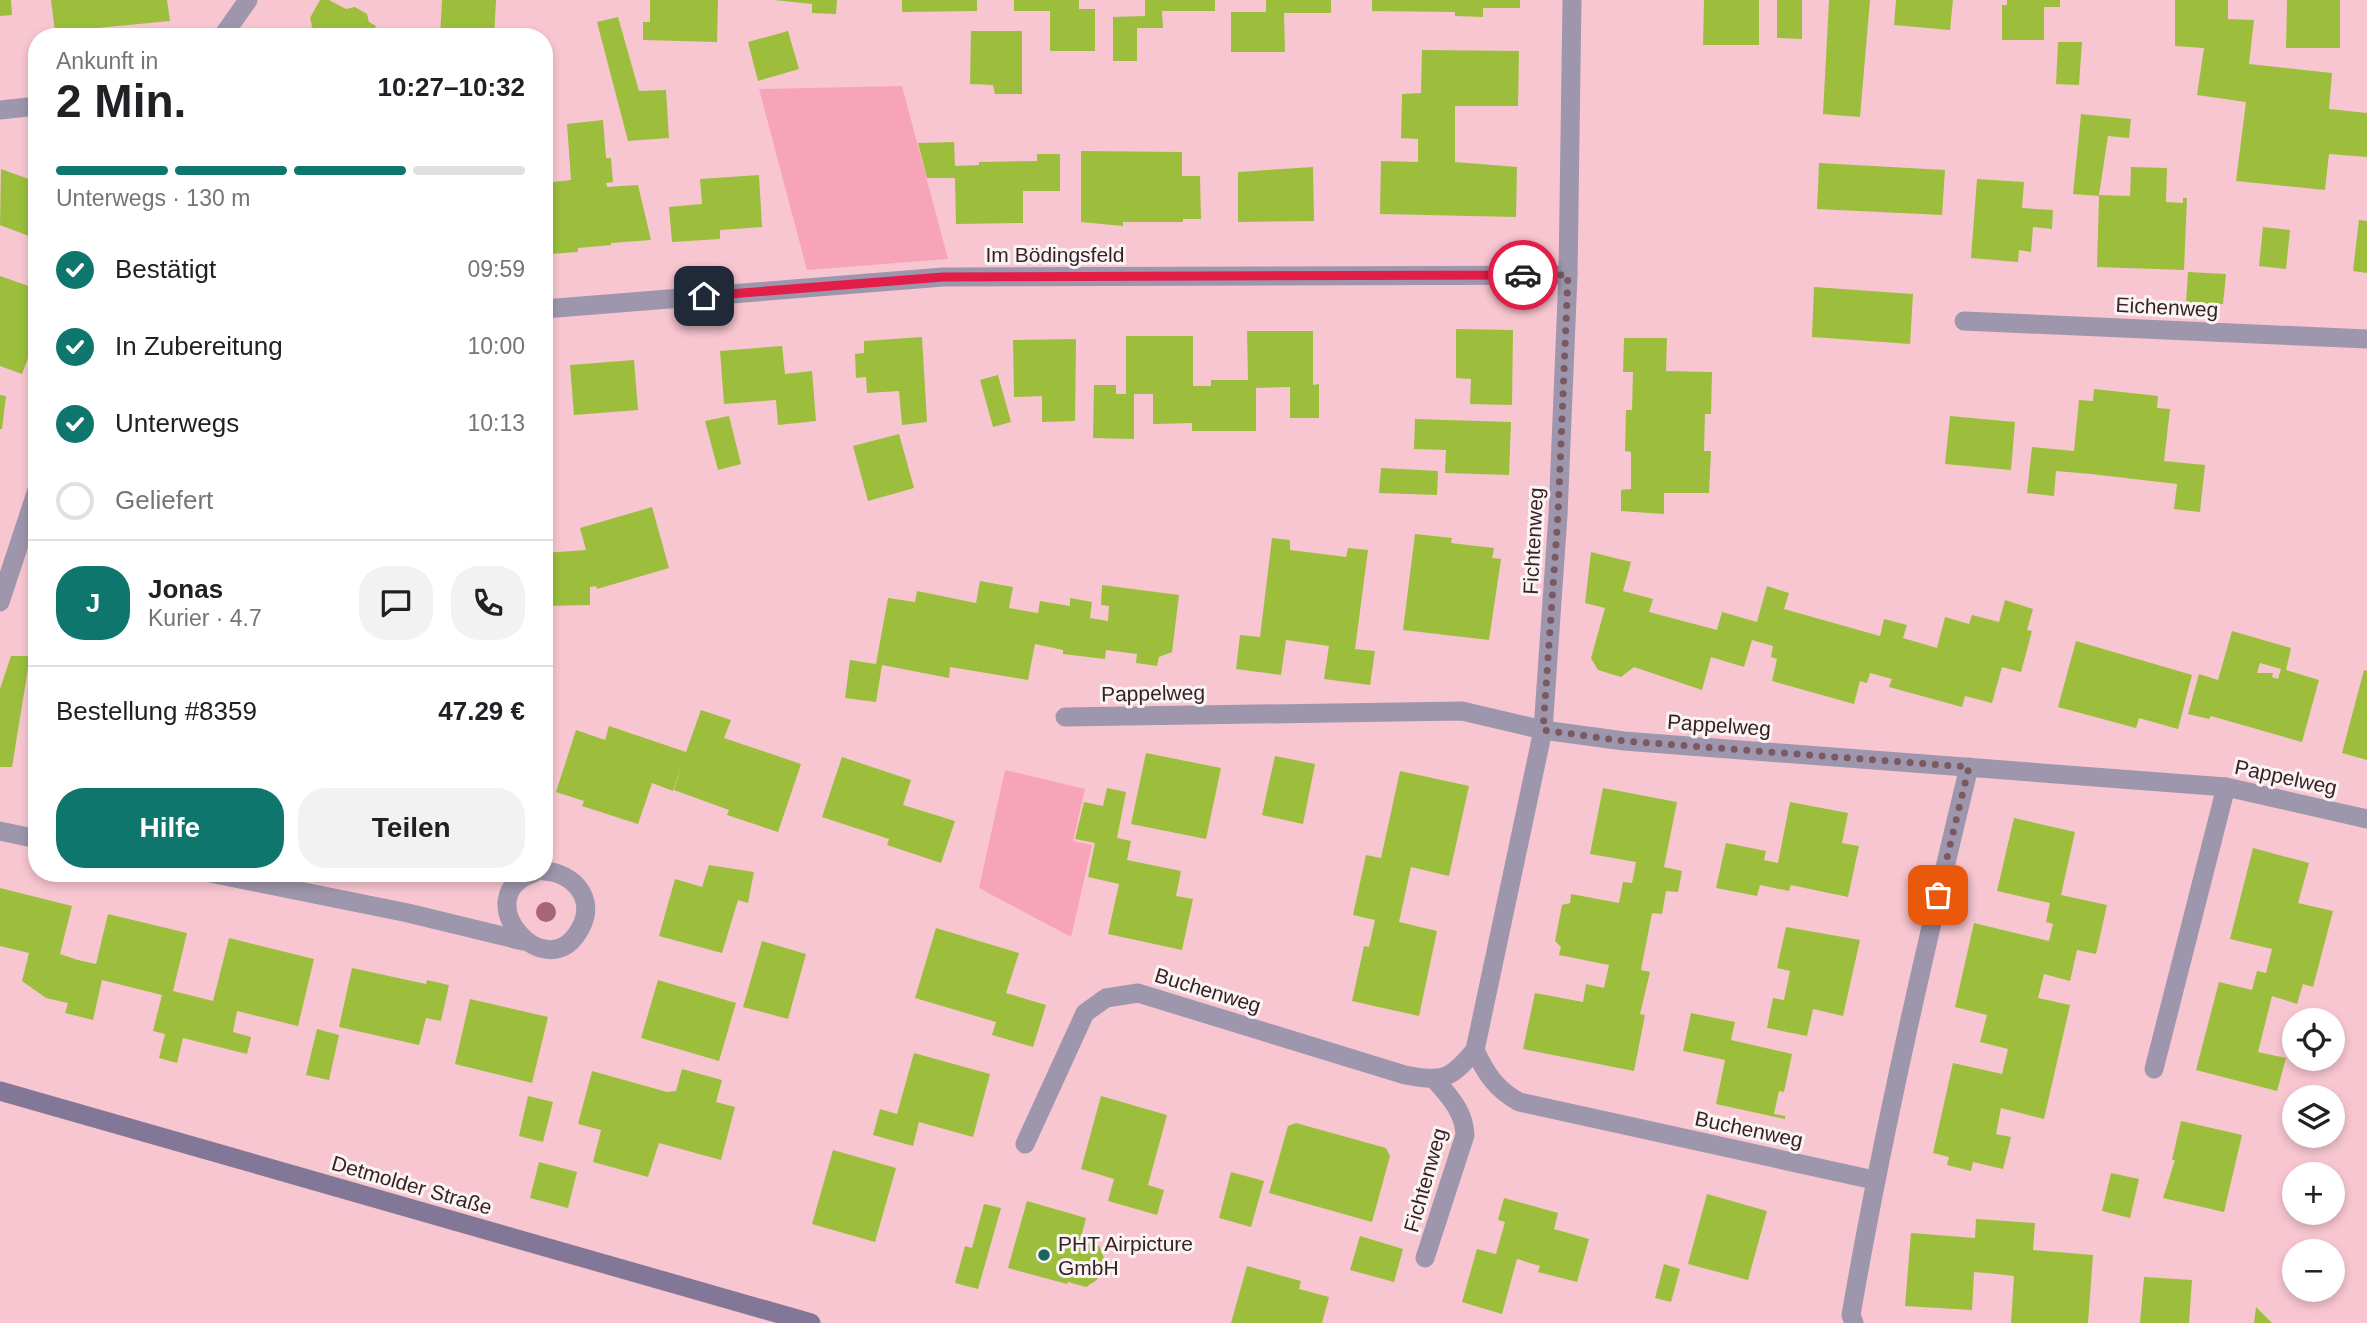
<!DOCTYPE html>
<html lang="de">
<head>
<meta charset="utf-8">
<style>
  :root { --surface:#fff; --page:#f2f2f2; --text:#202124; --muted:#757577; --line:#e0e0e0; --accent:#0f766e }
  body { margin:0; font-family:Arial,sans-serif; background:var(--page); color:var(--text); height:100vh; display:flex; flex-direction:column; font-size:26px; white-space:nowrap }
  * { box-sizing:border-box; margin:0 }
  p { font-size:23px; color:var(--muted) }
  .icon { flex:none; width:38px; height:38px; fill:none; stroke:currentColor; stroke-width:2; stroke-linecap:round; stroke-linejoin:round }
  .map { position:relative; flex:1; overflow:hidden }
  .side { position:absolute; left:28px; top:28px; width:525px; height:854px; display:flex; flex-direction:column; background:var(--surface); border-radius:28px; box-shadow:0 4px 10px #0003 }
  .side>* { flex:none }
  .controls { position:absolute; left:2282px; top:1008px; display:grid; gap:14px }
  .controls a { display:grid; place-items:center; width:63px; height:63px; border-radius:50%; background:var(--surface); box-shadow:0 4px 10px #0003; font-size:35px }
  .pin { position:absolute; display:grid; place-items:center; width:60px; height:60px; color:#fff; margin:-30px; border-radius:14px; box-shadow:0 4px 10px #0006 }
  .courier { position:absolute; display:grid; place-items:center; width:70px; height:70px; margin:-35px; border:5px solid #e11d48; border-radius:50%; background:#fff; color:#222; box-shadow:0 2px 9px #0007 }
  .head em { font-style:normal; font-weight:800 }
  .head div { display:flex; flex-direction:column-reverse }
  .head { display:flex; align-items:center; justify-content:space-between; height:119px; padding:0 28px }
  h1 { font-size:46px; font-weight:800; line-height:52px }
  .bar { display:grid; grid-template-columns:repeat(4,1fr); gap:10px 7px; align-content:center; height:84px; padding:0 28px }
  .bar i { height:9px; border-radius:5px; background:var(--line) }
  .bar .active { background:var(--accent) }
  .bar p { grid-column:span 4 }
  .line { display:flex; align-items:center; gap:18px; padding:0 28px; border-top:2px solid var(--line) }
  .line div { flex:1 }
  .round { display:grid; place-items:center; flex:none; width:74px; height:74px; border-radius:28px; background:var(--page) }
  ol { padding:0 28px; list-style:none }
  li { display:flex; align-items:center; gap:21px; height:77px }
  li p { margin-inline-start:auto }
  li .icon { padding:7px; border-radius:50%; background:var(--accent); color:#fff; stroke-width:4 }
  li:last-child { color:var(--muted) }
  li i { width:38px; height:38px; border:4px solid var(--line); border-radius:50% }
  .cta { display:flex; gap:14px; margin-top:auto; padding:14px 28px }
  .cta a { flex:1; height:80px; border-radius:28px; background:var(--accent); color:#fff; font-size:28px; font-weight:800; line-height:80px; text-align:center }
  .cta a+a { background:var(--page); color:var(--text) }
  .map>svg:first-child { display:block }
  .green { fill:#f7a4b9 }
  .building { fill:#9cbe3c; fill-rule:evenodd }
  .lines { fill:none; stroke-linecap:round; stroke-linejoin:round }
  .service { stroke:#9e96ac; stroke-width:19 }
  .minor { stroke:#9e96ac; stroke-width:19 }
  .secondary { stroke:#837797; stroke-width:19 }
  .tree { fill:#a7657a }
  .done { stroke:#7a5961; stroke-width:7; stroke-dasharray:0 12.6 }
  .route { stroke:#e11d48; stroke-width:9 }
  .poi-dot { fill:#1b655b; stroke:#fbf4f5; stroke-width:2.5 }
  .labels { text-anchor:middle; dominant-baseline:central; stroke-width:6; stroke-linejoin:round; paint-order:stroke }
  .street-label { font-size:21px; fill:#361f25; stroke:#fbf4f5 }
  .poi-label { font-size:21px; fill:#361f25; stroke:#fbf4f5; text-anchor:start }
</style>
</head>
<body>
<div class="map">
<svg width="2367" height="1323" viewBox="0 0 2367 1323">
  <rect width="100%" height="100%" fill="#f8c6d1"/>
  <!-- green -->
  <g class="green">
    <path d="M902,86L948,259L807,270L759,89Z"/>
    <path d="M1005,770L1085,789L1073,841L1092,845L1071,937L979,888Z"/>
  </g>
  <!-- building -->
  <g class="building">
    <path d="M0,0H11L12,15L0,16Z"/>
    <path d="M51,0H167L170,21L55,32Z"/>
    <path d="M320,0H329L346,9L355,7L367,14L369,22L376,26L370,37H306L312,26L310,18Z"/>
    <path d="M442,0H496L494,37H440Z"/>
    <path d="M650,0H718L717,42L643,40V22H650Z"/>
    <path d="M774,0H837L836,14L812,13V4Z"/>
    <path d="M902,0H977V11L902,12Z"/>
    <path d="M1014,0H1079V9H1095V51H1050V11H1014Z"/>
    <path d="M1145,0H1215V11H1162L1163,28H1137V61H1113V17L1145,16Z"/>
    <path d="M1266,0H1331V13H1284L1285,52H1231V12H1266Z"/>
    <path d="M1372,0H1520V8H1483V17L1455,16V12L1372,11Z"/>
    <path d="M1704,0H1759V45H1703Z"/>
    <path d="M1777,0H1802V39L1777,38Z"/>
    <path d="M1829,0H1870L1860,117L1823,114Z"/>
    <path d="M1896,0H1953L1950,30L1894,25Z"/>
    <path d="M2007,0H2060V7H2044V40H2002V5H2007Z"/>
    <path d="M2175,0H2228V19L2254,20L2249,64L2332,73L2329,109L2367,113V157L2329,154L2325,190L2236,181L2246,102L2197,95L2204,48L2175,46Z"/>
    <path d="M2287,0H2340V48H2286Z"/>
    <path d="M618,17L639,91L666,90L669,138L628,141L597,22Z"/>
    <path d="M788,31L799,69L758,81L748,42Z"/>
    <path d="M971,31H1022V94H995L993,85L970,84Z"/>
    <path d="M2058,42H2082L2079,85L2056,84Z"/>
    <path d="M1422,50L1519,51L1518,106H1455V162L1517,167L1516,217L1380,214L1381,161L1418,162V139L1401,138L1402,94L1421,93Z"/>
    <path d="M2081,114L2131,119L2129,138L2108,136L2099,195L2130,196L2131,167L2167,168L2166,202L2183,203V198H2187L2184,270L2097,267L2099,196L2073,194Z"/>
    <path d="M603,120L606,158H611L613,182L606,183L607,187L638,185L651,240L611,243V245L578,248V252L549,254L544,183L571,180L567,124Z"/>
    <path d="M954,142L955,166L979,165V162L1037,161V154H1060V191H1023V223L956,224L955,178H927L918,143Z"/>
    <path d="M1081,151L1182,152V176H1200L1201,219H1183V222H1123V226L1081,222Z"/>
    <path d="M1819,163L1945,170L1942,215L1817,209Z"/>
    <path d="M1313,167L1314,221L1238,222V172Z"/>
    <path d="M1,169L37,182V239L0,225Z"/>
    <path d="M759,175L762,227L720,230V239L672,242L669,207L702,204L700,179Z"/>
    <path d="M1977,179L2024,182L2022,208L2053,210L2052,229L2033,227L2031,252L2019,250L2018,262L1971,258Z"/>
    <path d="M2359,220L2367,221V273L2353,271Z"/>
    <path d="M2263,227L2290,230L2286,269L2259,266Z"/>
    <path d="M2188,272L2226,274L2223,304L2186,303Z"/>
    <path d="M0,276L37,289V334L22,374L0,366Z"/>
    <path d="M1814,287L1913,294L1910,344L1812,337Z"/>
    <path d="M1456,329L1513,330L1512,405L1470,404L1471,379L1456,378Z"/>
    <path d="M1247,331H1313V385L1319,384V418H1290V387L1256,388V431H1192V423L1153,424V394H1134V439L1093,438L1094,385H1116V394H1126V336H1193V386H1211V380H1248Z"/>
    <path d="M922,337L927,422L902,425L899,391L867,393L866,377L856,378L855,354L864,353V341Z"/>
    <path d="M1624,338H1667L1666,371L1712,372L1711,414H1705L1704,451H1711L1709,493H1664V514L1621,511V490L1631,489V452L1625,451L1626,410H1632L1633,372H1623Z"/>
    <path d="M1076,339L1075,421L1042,422V396L1014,397L1013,340Z"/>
    <path d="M782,346L785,374L812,371L816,421L778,425L776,400L724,404L720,351Z"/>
    <path d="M634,360L638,410L574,415L570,365Z"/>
    <path d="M998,375L1011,422L993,427L980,380Z"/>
    <path d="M2094,389L2158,396L2157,408L2170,409L2164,461L2205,465L2200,512L2174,509L2177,484L2091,474L2056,471L2054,496L2027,493L2032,447L2074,451L2079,400L2093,401Z"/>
    <path d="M0,395L6,396L2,429H0Z"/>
    <path d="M729,416L741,464L718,470L705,421Z"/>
    <path d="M1950,416L2015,422L2011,470L1945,464Z"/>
    <path d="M1415,419L1511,422L1509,475L1445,473L1446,450L1414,449Z"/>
    <path d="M899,434L914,488L868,501L853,446Z"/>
    <path d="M1381,468L1438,471L1437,495L1379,493Z"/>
    <path d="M652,507L669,568L597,589L596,586L590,587V605L544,606V553L586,550L580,528Z"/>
    <path d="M1415,534L1452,538L1451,543L1494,548L1492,558L1501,559L1489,640L1403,630Z"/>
    <path d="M1272,538L1290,540V550L1346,557L1348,548L1368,550L1355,649L1375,651L1370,685L1324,679L1329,646L1286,640L1281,675L1236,669L1240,635L1260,637Z"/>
    <path d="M1591,552L1631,562L1623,591L1653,599L1649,612L1717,630L1722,612L1757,622L1767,586L1789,593L1784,609L1880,636L1884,619L1907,625L1903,638L1937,648L1945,617L1969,624L1972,615L1999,622L2005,600L2033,609L2027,630L2032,631L2021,672L2002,667L1992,703L1965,696L1962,707L1889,687L1892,679L1870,673L1867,683L1860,681L1854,704L1772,681L1777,659L1771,657L1773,646L1752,640L1744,667L1711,657L1702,690L1634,667L1621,677L1598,670L1591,658L1605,608L1585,603Z"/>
    <path d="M980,581L1013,587L1009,608L1038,613L1040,601L1070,606V598L1092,602L1090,618L1108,621L1109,606L1101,605L1102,585L1179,595L1172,652L1159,657L1157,666L1136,663L1137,654L1106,650L1105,659L1063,654V650L1035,644L1028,680L950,667L949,678L882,665L876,702L845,698L850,660L876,664L888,598L915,602L917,591L976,603Z"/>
    <path d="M2232,631L2291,648L2286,670L2319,680L2302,742L2211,716L2209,719L2188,714L2199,674L2218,680ZM2260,663L2281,669L2278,679L2272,677L2273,673H2257Z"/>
    <path d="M2076,641L2192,675L2178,729L2139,718L2136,728L2058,707Z"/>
    <path d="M11,656H30L12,767H0V689Z"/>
    <path d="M2364,670L2367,671V760L2342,753Z"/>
    <path d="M701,710L731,720L724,738L801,764L778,832L727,815L729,810L674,790L681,765L673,791L652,783L638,824L582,806L584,801L556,792L576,730L605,740L609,726L686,752Z"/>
    <path d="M36,752H37V774L30,772Z"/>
    <path d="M1146,753L1221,768L1206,839L1131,824Z"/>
    <path d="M1275,756L1315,764L1303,824L1262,815Z"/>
    <path d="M842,757L911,780L903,805L955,821L941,863L887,845L889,839L822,817Z"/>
    <path d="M1400,771L1469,786L1449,876L1411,867L1399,922L1437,931L1419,1016L1352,1001L1364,946L1369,947L1375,920L1353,915L1366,855L1381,858Z"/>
    <path d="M1107,788L1126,792L1117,838L1131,841L1127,860L1181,871L1176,896L1193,899L1182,950L1108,934L1119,884L1088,877L1095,843L1075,839L1084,802L1103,806Z"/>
    <path d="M1603,788L1677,802L1664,867L1682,871L1678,892L1666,891L1662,914L1652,913L1641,970L1650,972L1640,1014L1645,1015L1634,1071L1523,1049L1535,993L1583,1002L1586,984L1604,988L1609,965L1559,955L1561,947L1555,941L1562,905L1570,903L1571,894L1619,903L1623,882L1632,883L1636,862L1590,854Z"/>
    <path d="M1790,802L1848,813L1842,843L1859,846L1848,897L1791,885L1789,891L1760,885L1757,896L1716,888L1726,843L1766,851L1764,860L1778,863Z"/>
    <path d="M2014,818L2075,832L2061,895L2107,905L2096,954L2077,950L2070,981L2044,974L2038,998L2070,1005L2044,1119L2001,1108L1996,1134L2011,1137L2003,1169L1973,1162L1971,1171L1947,1165L1949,1157L1933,1153L1953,1063L2002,1074L2008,1049L1980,1042L1987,1015L1955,1007L1974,923L2049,941L2053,924L2046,922L2050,903L1997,891Z"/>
    <path d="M2253,848L2309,863L2298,903L2333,911L2313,987L2303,984L2297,1004L2272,996L2258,1052L2286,1058L2277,1091L2196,1070L2219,982L2252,990L2257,971L2266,973L2272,949L2230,939Z"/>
    <path d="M709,865L754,872L748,903L738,900L722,953L659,936L675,879L702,887Z"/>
    <path d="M0,888L72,906L60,954L78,960L96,964L108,914L187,933L173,991L213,1001L229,938L314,959L298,1026L237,1011L233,1032L251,1037L247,1054L183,1038L177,1063L159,1058L165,1034L153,1031L162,995L102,980L93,1020L65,1013L68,1003L46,998L22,981L29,953L0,946Z"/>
    <path d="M1786,927L1860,940L1843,1016L1813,1009L1807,1036L1767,1028L1773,998L1784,1000L1790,971L1777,968Z"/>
    <path d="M936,928L1019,953L1006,993L1046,1005L1033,1047L992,1035L996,1022L915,998Z"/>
    <path d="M762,941L806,954L788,1019L743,1007Z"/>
    <path d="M352,968L426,984L427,980L449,985L441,1021L426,1018L419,1045L339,1027Z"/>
    <path d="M658,980L736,1003L719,1061L641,1038Z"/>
    <path d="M470,999L548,1017L532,1083L455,1064Z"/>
    <path d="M1691,1013L1735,1022L1731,1040L1792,1054L1784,1092L1779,1091L1774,1114L1785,1116V1119L1716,1104L1725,1060L1683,1051Z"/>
    <path d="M317,1029L339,1035L329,1080L306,1075Z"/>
    <path d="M914,1053L990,1074L973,1137L919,1122L913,1146L873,1135L880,1109L897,1114Z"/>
    <path d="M682,1069L722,1080L716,1102L735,1107L721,1160L659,1143L648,1177L593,1162L601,1130L578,1124L592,1071L667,1092L676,1091Z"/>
    <path d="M528,1096L553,1102L543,1142L519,1136Z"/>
    <path d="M1101,1096L1167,1115L1148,1185L1164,1190L1157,1215L1108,1201L1114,1179L1081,1169Z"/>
    <path d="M2181,1121L2242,1135L2224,1212L2163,1198L2175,1160H2172Z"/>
    <path d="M1296,1123L1386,1148L1390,1156L1372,1222L1269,1193L1288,1126Z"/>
    <path d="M833,1150L896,1168L875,1242L812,1224Z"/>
    <path d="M539,1162L577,1172L568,1208L530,1198Z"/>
    <path d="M1231,1172L1264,1181L1251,1227L1219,1218Z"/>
    <path d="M2111,1173L2139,1179L2130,1218L2102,1211Z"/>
    <path d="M1707,1194L1767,1211L1748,1280L1688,1264Z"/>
    <path d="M1504,1198L1558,1213L1554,1229L1589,1239L1577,1282L1538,1272L1540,1266L1517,1259L1502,1314L1462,1302L1477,1249L1496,1254L1505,1222L1498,1220Z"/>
    <path d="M1027,1201L1086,1218L1080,1241L1099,1246L1104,1258L1097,1280L1086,1287L1068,1282L1067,1284L1008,1268Z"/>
    <path d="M984,1204L1001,1208L978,1289L955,1283L965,1246L972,1248Z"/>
    <path d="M1976,1219L2035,1223L2033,1250L2093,1255L2088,1323H2011L2014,1276L1997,1274L1974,1272L1972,1310L1905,1306L1911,1233L1975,1238Z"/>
    <path d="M1360,1236L1403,1249L1394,1282L1350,1270Z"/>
    <path d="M1664,1264L1680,1269L1671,1302L1655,1298Z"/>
    <path d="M1247,1266L1301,1281L1299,1289L1329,1297L1322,1323H1231Z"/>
    <path d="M2144,1277L2192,1280L2189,1323H2140Z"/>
    <path d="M2256,1307L2272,1323H2254Z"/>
  </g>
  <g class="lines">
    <!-- service -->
    <path class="service" d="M2154,1069L2226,787"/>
    <!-- minor -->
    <g class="minor">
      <path d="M222,37L248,0"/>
      <path d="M0,110L37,106"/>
      <path d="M544,309L943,277L1568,275"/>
      <path d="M1964,321L2367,339"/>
      <path d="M0,602L37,490"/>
      <path d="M1065,717L1462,711L1543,730L1624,741L2226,787L2367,819"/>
      <path d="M0,831L37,839"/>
      <path d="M210,873L408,913L523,941"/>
      <path d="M534,873C464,896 548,993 581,927C596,898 573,873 544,871"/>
      <path d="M1475,1050C1486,1074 1496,1089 1519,1102L1874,1180"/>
      <path d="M1025,1144L1085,1013L1106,998L1138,993L1405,1075C1443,1082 1450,1080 1475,1050L1543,730L1558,515L1568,275L1572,0"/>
      <path d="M1425,1258L1465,1135C1464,1112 1451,1098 1436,1081"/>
      <path d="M1854,1323L1851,1315C1883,1130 1925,949 1969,767"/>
    </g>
    <!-- secondary -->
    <path class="secondary" d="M0,1091L811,1323"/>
  </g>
  <!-- trees -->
  <circle class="tree" cx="546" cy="912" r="10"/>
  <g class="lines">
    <!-- done -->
    <path class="done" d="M1523,275H1568L1558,515L1543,730L1624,741L1969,767L1938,895"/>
    <!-- route -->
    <path class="route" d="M704,296L943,277L1523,275"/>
  </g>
  <!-- markers -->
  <circle class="poi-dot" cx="1044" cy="1255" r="7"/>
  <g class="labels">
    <!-- street labels -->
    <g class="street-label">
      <text x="1055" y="254">Im Bödingsfeld</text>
      <text transform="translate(2167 307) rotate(3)">Eichenweg</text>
      <text transform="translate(1533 541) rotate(-87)">Fichtenweg</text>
      <text transform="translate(1153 693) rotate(-1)">Pappelweg</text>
      <text transform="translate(1719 725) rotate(4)">Pappelweg</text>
      <text transform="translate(2286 777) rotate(12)">Pappelweg</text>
      <text transform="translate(1208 990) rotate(17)">Buchenweg</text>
      <text transform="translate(1749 1129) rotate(12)">Buchenweg</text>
      <text transform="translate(1425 1180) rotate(-74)">Fichtenweg</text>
      <text transform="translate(412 1185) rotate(16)">Detmolder Straße</text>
    </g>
    <!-- poi labels -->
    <g class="poi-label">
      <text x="1058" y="1243">PHT Airpicture<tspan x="1058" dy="24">GmbH</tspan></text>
    </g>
  </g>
</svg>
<div class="controls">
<a><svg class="icon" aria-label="locate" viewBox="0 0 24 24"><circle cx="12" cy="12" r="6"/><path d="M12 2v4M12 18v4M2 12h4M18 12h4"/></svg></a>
<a><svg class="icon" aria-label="layers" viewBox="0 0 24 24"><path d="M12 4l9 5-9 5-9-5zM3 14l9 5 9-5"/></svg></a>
<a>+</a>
<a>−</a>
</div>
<div class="pin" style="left:1938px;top:895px;background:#ea580c"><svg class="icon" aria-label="bag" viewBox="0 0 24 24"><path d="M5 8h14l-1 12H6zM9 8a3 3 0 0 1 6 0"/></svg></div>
<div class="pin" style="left:704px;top:296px;background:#1f2937"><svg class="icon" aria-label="home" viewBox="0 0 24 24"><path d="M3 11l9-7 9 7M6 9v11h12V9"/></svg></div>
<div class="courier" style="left:1523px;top:275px"><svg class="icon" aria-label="car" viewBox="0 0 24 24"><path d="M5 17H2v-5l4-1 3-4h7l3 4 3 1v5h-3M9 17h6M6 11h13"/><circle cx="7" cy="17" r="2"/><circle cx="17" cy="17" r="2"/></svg></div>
<section class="side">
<div class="head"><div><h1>2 Min.</h1><p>Ankunft in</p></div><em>10:27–10:32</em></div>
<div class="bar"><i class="active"></i><i class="active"></i><i class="active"></i><i></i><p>Unterwegs · 130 m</p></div>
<ol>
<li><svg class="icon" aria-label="check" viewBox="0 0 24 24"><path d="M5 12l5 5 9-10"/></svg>Bestätigt<p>09:59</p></li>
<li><svg class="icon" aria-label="check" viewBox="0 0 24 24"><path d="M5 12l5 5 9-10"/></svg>In Zubereitung<p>10:00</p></li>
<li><svg class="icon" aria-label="check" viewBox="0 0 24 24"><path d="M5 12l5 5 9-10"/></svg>Unterwegs<p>10:13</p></li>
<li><i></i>Geliefert</li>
</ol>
<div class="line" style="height:126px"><b class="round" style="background:var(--accent);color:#fff">J</b><div><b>Jonas</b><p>Kurier · 4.7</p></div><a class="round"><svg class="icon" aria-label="chat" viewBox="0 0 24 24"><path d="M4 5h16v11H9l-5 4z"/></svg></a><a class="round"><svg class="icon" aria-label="phone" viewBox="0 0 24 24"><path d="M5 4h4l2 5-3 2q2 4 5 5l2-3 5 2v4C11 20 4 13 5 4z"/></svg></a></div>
<div class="line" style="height:91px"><div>Bestellung #8359</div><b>47.29 €</b></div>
<div class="cta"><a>Hilfe</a><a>Teilen</a></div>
</section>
</div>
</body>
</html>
